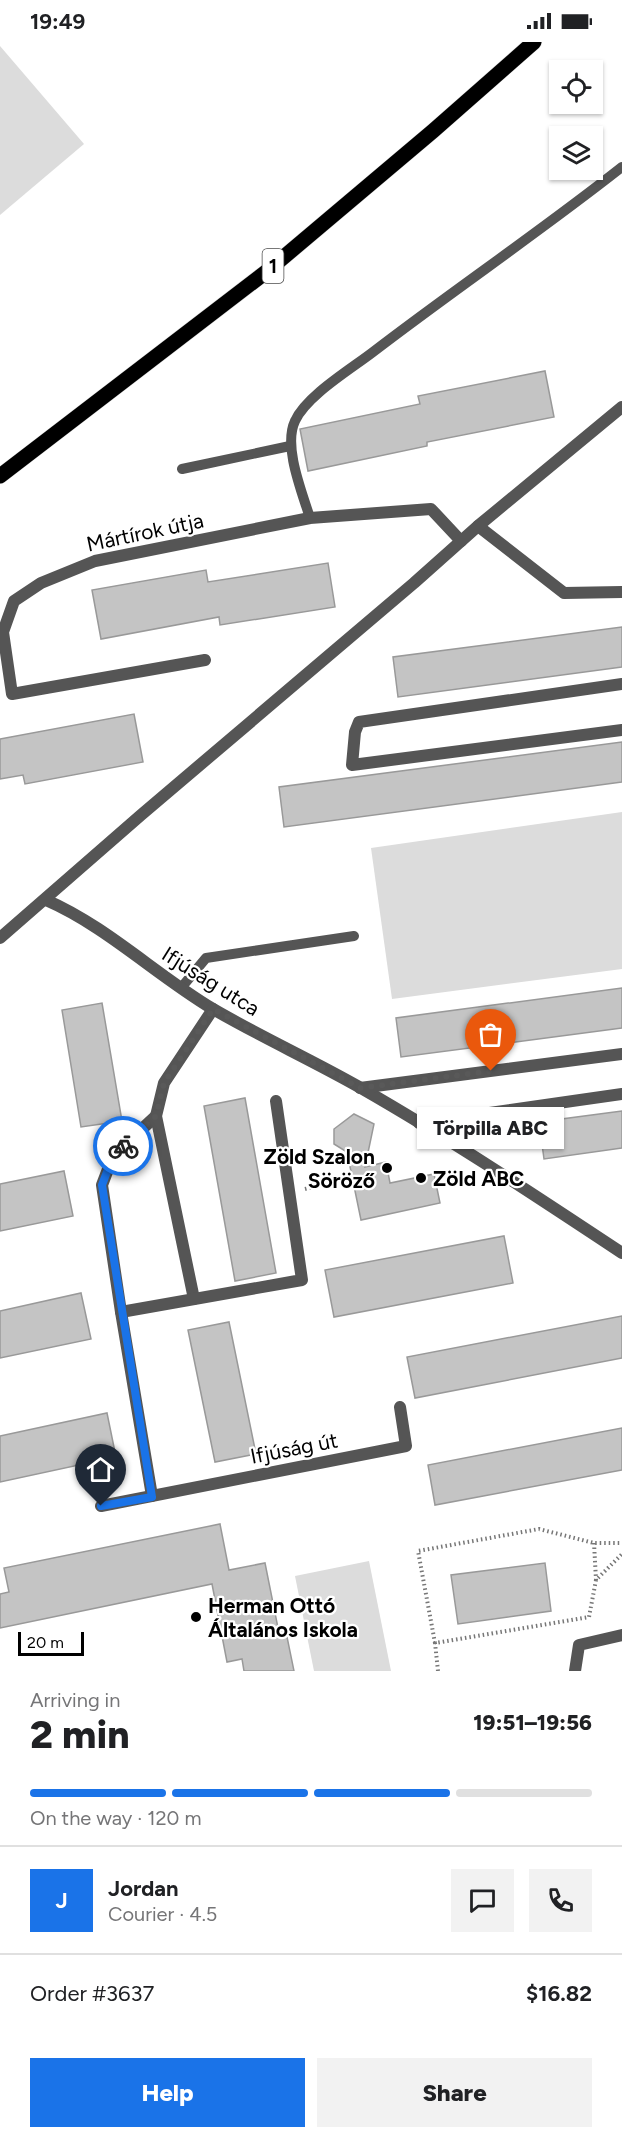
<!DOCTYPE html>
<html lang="en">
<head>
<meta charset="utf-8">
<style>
  :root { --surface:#fff; --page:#f2f2f2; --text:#202124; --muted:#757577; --line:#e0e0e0; --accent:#1a73e8 }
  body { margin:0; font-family:Figtree,sans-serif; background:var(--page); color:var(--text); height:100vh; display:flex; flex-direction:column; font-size:22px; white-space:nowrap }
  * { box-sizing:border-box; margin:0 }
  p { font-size:20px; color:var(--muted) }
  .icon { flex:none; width:33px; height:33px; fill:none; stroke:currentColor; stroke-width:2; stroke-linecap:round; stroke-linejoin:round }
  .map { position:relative; height:1629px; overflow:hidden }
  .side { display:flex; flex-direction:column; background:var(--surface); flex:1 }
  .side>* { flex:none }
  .buttons { position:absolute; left:549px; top:18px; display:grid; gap:12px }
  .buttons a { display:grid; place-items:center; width:54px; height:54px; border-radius:0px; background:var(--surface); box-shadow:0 2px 4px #0004; font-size:30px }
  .scale { position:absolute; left:18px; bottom:15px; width:66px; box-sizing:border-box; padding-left:6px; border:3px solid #000; border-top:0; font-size:16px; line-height:21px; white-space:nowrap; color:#000; -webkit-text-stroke:4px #fff; paint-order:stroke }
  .pin { position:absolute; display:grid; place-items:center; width:51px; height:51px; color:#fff; margin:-62px -26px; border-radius:50% 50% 50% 0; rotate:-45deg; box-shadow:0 0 6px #0007 }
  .pin .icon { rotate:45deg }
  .courier { position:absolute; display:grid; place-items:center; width:60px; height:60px; margin:-30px; border:4px solid #1a73e8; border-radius:50%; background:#fff; color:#222; box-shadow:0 2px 8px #0007 }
  .bubble { position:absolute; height:42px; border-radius:0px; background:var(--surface); box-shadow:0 2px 4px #0004; font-size:20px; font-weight:800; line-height:42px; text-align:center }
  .head em { font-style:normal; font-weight:800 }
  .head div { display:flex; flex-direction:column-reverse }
  .head { display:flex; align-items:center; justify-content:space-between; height:102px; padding:0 30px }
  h1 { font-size:39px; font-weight:800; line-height:45px }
  .bar { display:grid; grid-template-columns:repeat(4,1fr); gap:9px 6px; align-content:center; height:72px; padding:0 30px }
  .bar i { height:8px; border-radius:4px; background:var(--line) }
  .bar .active { background:var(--accent) }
  .bar p { grid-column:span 4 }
  .line { display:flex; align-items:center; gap:15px; padding:0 30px; border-top:2px solid var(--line) }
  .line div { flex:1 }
  .round { display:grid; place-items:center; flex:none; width:63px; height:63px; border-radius:0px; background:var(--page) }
  .cta { display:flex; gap:12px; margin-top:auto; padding:12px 30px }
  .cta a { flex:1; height:69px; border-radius:0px; background:var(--accent); color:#fff; font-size:24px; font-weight:800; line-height:69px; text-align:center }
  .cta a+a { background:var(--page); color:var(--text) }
  .status { display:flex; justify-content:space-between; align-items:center; height:42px; padding:0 30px; background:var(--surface); direction:ltr }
  .status svg { height:16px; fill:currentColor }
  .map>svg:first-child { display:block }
  .green { fill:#dcdcdc }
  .building { fill:#c4c4c4; stroke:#999; stroke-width:1.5 }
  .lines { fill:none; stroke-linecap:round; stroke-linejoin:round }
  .primary-casing { stroke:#dbdbdb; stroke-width:16 }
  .path { stroke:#777; stroke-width:4; stroke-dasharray:1.5 3; stroke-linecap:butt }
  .lane { stroke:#555; stroke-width:10 }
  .street { stroke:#555; stroke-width:12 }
  .primary { stroke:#000; stroke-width:15 }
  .done { stroke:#595959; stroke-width:6; stroke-dasharray:0 10.8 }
  .route { stroke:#1a73e8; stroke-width:8 }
  .poi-dot { fill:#000; stroke:#fff; stroke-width:2 }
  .labels { text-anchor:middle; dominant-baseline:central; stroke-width:4.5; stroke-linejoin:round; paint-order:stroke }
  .shield { fill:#fff; stroke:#4c4c4c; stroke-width:1.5 }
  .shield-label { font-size:20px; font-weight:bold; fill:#000 }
  .street-label { font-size:21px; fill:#000; stroke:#fff }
  .poi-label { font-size:21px; font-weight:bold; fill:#000; stroke:#fff; text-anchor:start }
</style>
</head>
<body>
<div class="status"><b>19:49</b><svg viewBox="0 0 49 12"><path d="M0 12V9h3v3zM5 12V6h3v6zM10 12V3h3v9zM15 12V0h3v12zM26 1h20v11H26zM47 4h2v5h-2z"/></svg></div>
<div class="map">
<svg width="622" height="1629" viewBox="0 0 622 1629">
  <rect width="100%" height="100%" fill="#fff"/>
  <!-- green -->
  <g class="green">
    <path d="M0,4L84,102L0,173Z"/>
    <path d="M622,770V927L392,957L371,806Z"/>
    <path d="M369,1519L391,1629H314L295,1534Z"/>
  </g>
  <!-- building -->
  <g class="building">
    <path d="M545,329L554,375L427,400V404L308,429L300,387L420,362L418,354Z"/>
    <path d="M328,521L335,565L220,583L219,575L101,597L92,548L206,528L208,540Z"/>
    <path d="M622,585V625L398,655L393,615Z"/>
    <path d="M134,672L143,720L25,742L23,733L0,737V697Z"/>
    <path d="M622,700V740L284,785L279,745Z"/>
    <path d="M622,946V986L401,1015L396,976Z"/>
    <path d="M102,961L122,1079L81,1085L62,968Z"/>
    <path d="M245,1056L276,1231L235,1239L204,1064Z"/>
    <path d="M622,1069V1106L544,1117L539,1080Z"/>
    <path d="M354,1072L374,1082L365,1125L386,1120L390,1141L434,1132L440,1161L361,1178L347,1110L334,1102V1087Z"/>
    <path d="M64,1129L73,1174L0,1189V1142Z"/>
    <path d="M504,1194L513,1241L334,1275L325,1228Z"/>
    <path d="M81,1251L91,1297L0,1316V1269Z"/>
    <path d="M622,1274V1316L415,1356L407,1315Z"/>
    <path d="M229,1280L256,1412L215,1420L188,1288Z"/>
    <path d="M107,1371L116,1415L0,1440V1394Z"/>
    <path d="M622,1386V1428L435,1463L428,1423Z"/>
    <path d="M220,1482L229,1528L265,1521L278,1586L285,1585L294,1629H244L242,1617L227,1620L212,1542L0,1586V1552L9,1550L4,1526Z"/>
    <path d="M545,1521L551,1569L458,1582L451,1533Z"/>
  </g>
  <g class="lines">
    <defs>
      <path id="primary" d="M0,434L266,230L433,89L534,0"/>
    </defs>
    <!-- primary casing -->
    <use href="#primary" class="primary-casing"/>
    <!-- path -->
    <g class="path">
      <path d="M305,1147L321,1143L328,1135"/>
      <path d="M594,1501L596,1538"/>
      <path d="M435,1601L418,1509L539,1487L594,1501H622"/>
      <path d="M438,1629L435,1601L589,1575L596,1538L622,1512"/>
    </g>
    <!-- lane -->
    <g class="lane">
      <path d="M182,427L290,404"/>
      <path d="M310,476C302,450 283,404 295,379C306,354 351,327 373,310C455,247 541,189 622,125"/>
      <path d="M181,946L206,916L354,894"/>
    </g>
    <!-- street -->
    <g class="street">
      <path d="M478,484L564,551L622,550"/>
      <path d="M205,618L12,652L3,590L14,559L41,541L95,519L310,476L431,467L461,499"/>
      <path d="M622,642L359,680L355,690L352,723L622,688"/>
      <path d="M46,858C106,884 156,933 213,967C261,995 312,1018 361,1046C450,1097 536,1154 622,1211"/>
      <path d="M0,896L141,773L414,541L478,484L622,365"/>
      <path d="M360,1046L622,1012"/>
      <path d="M419,1081L622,1052"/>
      <path d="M194,1257L156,1074L164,1041L213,967"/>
      <path d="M121,1270L302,1238L276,1059"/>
      <path d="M152,1454L121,1270L102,1143L113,1114L156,1074"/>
      <path d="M101,1464L406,1404L400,1365"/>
      <path d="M575,1629L579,1603L622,1593"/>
    </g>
    <!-- primary -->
    <use href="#primary" class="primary"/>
  </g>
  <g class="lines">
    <!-- done -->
    <path class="done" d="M123,1104L156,1074L164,1041L213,967L360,1046L491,1029"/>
    <!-- route -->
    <path class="route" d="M101,1464L152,1455L102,1143L113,1114L123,1104"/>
  </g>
  <!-- markers -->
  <g class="poi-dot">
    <circle cx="387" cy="1126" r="6"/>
    <circle cx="421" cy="1136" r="6"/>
    <circle cx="196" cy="1575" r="6"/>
  </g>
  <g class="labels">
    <!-- shield labels -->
    <rect class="shield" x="262.5" y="207" width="21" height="34" rx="4.5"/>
    <g class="shield-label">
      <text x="273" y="224">1</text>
    </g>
    <!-- street labels -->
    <g class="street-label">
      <text transform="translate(145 490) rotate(-12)">Mártírok útja</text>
      <text transform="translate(211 939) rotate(32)">Ifjúság utca</text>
      <text transform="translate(294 1406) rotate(-11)">Ifjúság út</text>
    </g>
    <!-- poi labels -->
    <g class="poi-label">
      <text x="375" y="1114" text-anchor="end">Zöld Szalon<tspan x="375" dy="24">Söröző</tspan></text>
      <text x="433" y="1136">Zöld ABC</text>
      <text x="208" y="1563">Herman Ottó<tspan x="208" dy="24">Általános Iskola</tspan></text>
    </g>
  </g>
</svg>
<div class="buttons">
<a><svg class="icon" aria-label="locate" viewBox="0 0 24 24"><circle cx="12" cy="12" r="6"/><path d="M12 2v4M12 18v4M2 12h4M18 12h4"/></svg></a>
<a><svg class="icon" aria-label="layers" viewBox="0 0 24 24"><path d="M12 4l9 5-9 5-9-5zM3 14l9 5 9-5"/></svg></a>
</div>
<div class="scale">20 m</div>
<div class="pin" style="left:491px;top:1029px;background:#ea580c"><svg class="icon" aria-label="bag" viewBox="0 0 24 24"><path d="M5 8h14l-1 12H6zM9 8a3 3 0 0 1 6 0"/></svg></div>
<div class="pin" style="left:101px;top:1464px;background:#1f2937"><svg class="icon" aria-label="home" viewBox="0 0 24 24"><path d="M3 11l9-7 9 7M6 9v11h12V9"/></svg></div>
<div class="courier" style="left:123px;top:1104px"><svg class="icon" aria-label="bike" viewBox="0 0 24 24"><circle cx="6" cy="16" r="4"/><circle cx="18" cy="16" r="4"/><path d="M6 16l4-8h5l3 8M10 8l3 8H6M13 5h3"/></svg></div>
<div class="bubble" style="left:417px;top:1065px;width:147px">Törpilla ABC</div>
</div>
<section class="side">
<div class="head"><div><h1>2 min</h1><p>Arriving in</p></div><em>19:51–19:56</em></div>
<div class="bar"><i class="active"></i><i class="active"></i><i class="active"></i><i></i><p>On the way · 120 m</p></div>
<div class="line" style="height:108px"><b class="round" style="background:var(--accent);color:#fff">J</b><div><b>Jordan</b><p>Courier · 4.5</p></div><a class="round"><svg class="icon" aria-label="chat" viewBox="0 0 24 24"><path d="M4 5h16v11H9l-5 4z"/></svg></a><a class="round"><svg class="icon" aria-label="phone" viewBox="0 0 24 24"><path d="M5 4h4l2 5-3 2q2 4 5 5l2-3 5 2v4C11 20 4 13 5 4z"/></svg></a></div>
<div class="line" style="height:78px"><div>Order #3637</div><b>$16.82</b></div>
<div class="cta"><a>Help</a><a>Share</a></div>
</section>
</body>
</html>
